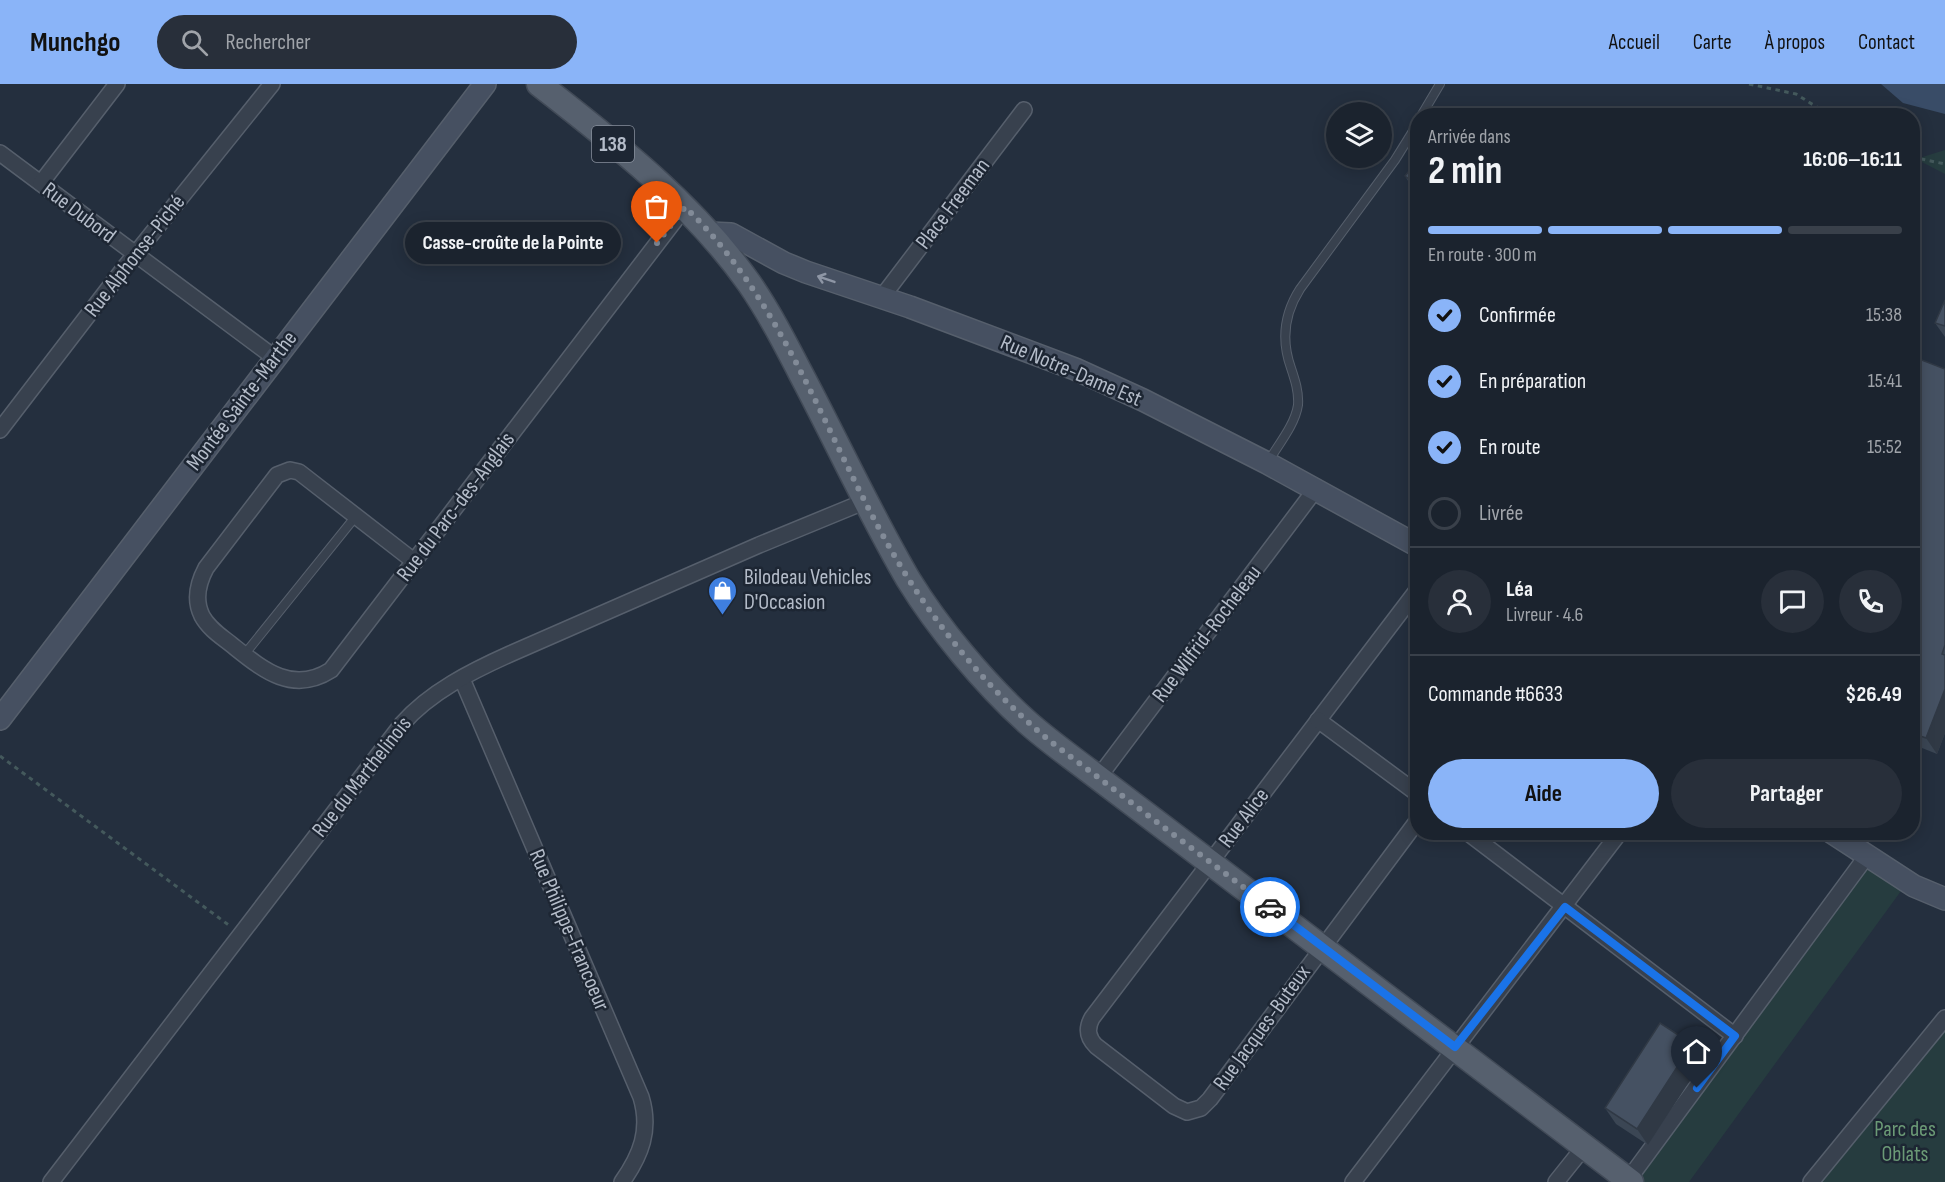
<!DOCTYPE html>
<html lang="fr">
<head>
<meta charset="utf-8">
<style>
  :root { --surface:#1b232e; --page:#282f3a; --text:#f1f3f6; --muted:#a0a4aa; --line:#39404a; --accent:#8ab4f8 }
  body { margin:0; font-family:"Sofia Sans Condensed",sans-serif; background:var(--page); color:var(--text); height:100vh; display:flex; flex-direction:column; font-size:22px; white-space:nowrap }
  * { box-sizing:border-box; margin:0 }
  p { font-size:20px; color:var(--muted) }
  .icon { flex:none; width:33px; height:33px; fill:none; stroke:currentColor; stroke-width:2; stroke-linecap:round; stroke-linejoin:round }
  .map { position:relative; flex:1; overflow:hidden }
  .drawer { position:absolute; left:1410px; top:24px; width:510px; height:732px; display:flex; flex-direction:column; background:var(--surface); border-radius:24px; box-shadow:0 3px 15px #0003,0 0 0 2px var(--line) }
  .drawer>* { flex:none }
  .controls { position:absolute; left:1326px; top:18px; display:grid; gap:12px }
  .controls a { display:grid; place-items:center; width:66px; height:66px; border-radius:50%; background:var(--surface); box-shadow:0 3px 15px #0003,0 0 0 2px var(--line); font-size:30px }
  .pin { position:absolute; display:grid; place-items:center; width:51px; height:51px; color:#fff; margin:-62px -26px; border-radius:50% 50% 50% 0; rotate:-45deg; box-shadow:0 0 6px #0007 }
  .pin .icon { rotate:45deg }
  .courier { position:absolute; display:grid; place-items:center; width:60px; height:60px; margin:-30px; border:4px solid #1a73e8; border-radius:50%; background:#fff; color:#222; box-shadow:0 2px 8px #0007 }
  .bubble { position:absolute; height:42px; border-radius:21px; background:var(--surface); box-shadow:0 3px 15px #0003,0 0 0 2px var(--line); font-size:20px; font-weight:700; line-height:42px; text-align:center }
  .summary em { font-style:normal; font-weight:700 }
  .summary div { display:flex; flex-direction:column-reverse }
  .summary { display:flex; align-items:center; justify-content:space-between; height:102px; padding:0 18px }
  h1 { font-size:39px; font-weight:700; line-height:45px }
  .bar { display:grid; grid-template-columns:repeat(4,1fr); gap:9px 6px; align-content:center; height:72px; padding:0 18px }
  .bar i { height:8px; border-radius:4px; background:var(--line) }
  .bar .selected { background:var(--accent) }
  .bar p { grid-column:span 4 }
  .line { display:flex; align-items:center; gap:15px; padding:0 18px; border-top:2px solid var(--line) }
  .line div { flex:1 }
  .round { display:grid; place-items:center; flex:none; width:63px; height:63px; border-radius:32px; background:var(--page) }
  ol { padding:0 18px; list-style:none }
  li { display:flex; align-items:center; gap:18px; height:66px }
  li p { margin-inline-start:auto }
  li .icon { padding:6px; border-radius:50%; background:var(--accent); color:#111; stroke-width:4 }
  li:last-child { color:var(--muted) }
  li i { width:33px; height:33px; border:3px solid var(--line); border-radius:50% }
  .action { display:flex; gap:12px; margin-top:auto; padding:12px 18px }
  .action a { flex:1; height:69px; border-radius:36px; background:var(--accent); color:#111; font-size:24px; font-weight:700; line-height:69px; text-align:center }
  .action a+a { background:var(--page); color:var(--text) }
  header { display:flex; align-items:center; gap:36px; box-sizing:border-box; height:84px; padding:0 30px; background:var(--accent); color:#111 }
  header strong { font-size:28px }
  nav { display:flex; gap:33px; margin-inline-start:auto; font-size:21px }
  .search { width:420px; height:54px; background:var(--page); display:flex; align-items:center; gap:15px; box-sizing:border-box; padding:0 21px; border-radius:33px; color:var(--muted); font-size:22px }
  .map>svg:first-child { display:block }
  .green { fill:#263c3f }
  .water { fill:#394c67 }
  .lines { fill:none; stroke-linecap:round; stroke-linejoin:round }
  .lane-casing { stroke:#565f6c; stroke-width:10 }
  .street-casing { stroke:#565f6c; stroke-width:18 }
  .secondary-casing { stroke:#565f6c; stroke-width:24 }
  .primary-casing { stroke:#414a57; stroke-width:27 }
  .path { stroke:#44595c; stroke-width:3; stroke-dasharray:4.5 4.5; stroke-linecap:butt }
  .lane { stroke:#38414e; stroke-width:8 }
  .street { stroke:#38414e; stroke-width:15 }
  .secondary { stroke:#465061; stroke-width:21 }
  .primary { stroke:#56606e; stroke-width:24 }
  .wall { fill:#3b4654 }
  .shaded-wall { fill:#303945 }
  .building { fill:#455162; stroke:#303945; stroke-width:1.5 }
  .oneway { stroke:#8e96a5 }
  .done { stroke:#828b98; stroke-width:6; stroke-dasharray:0 10.8 }
  .route { stroke:#1a73e8; stroke-width:8 }
  .labels { text-anchor:middle; dominant-baseline:central; stroke-width:5; stroke-linejoin:round; paint-order:stroke }
  .shield { fill:#1d2633; stroke:#878f9c; stroke-width:1.5 }
  .shield-label { font-size:21px; font-weight:bold; fill:#b4bcc9 }
  .street-label { font-size:22px; fill:#b4bcc9; stroke:#1d2633 }
  .poi-label { font-size:22px; fill:#b4bcc9; stroke:#1d2633; text-anchor:start }
  .park-label { font-size:22px; fill:#6b9a76; stroke:#1d2633 }
</style>
</head>
<body>
<header>
<strong>Munchgo</strong>
<div class="search"><svg class="icon" aria-label="search" viewBox="0 0 24 24"><circle cx="10" cy="10" r="6"/><path d="M15 15l6 6"/></svg>Rechercher</div>
<nav><a>Accueil</a><a>Carte</a><a>À propos</a><a>Contact</a></nav>
</header>
<div class="map">
<svg width="1945" height="1098" viewBox="0 0 1945 1098">
  <rect width="100%" height="100%" fill="#242f3e"/>
  <!-- green -->
  <g class="green">
    <path d="M1945,66V90L1916,75Z"/>
    <path d="M1872,772L1909,796L1689,1098H1640L1635,1094Z"/>
    <path d="M1945,942V1098H1822Z"/>
  </g>
  <!-- water -->
  <path class="water" d="M1881,0H1945V30L1903,19Z"/>
  <g class="lines">
    <defs>
      <g id="lane">
        <path d="M1421,32L1440,0"/>
        <path d="M1268,378C1278,361 1295,341 1298,321C1299,308 1295,296 1291,284C1281,256 1284,230 1300,205L1395,76L1418,39"/>
        <path d="M244,571L356,432"/>
      </g>
      <g id="street">
        <path d="M0,69L275,274"/>
        <path d="M41,99L117,0"/>
        <path d="M882,213L1024,26"/>
        <path d="M0,346L125,183L272,0"/>
        <path d="M415,478L299,388L290,386L277,391L206,484C198,499 194,516 202,532C209,545 222,553 232,561C262,585 292,611 331,586L685,123"/>
        <path d="M1418,505L1092,934C1086,945 1088,954 1096,962L1174,1022L1187,1028L1201,1024L1210,1015L1418,736"/>
        <path d="M462,595L641,1013C651,1046 641,1071 622,1098"/>
        <path d="M1318,636L1418,710"/>
        <path d="M1098,694L1315,406"/>
        <path d="M1467,748L1735,952"/>
        <path d="M1628,1096L1866,773"/>
        <path d="M51,1098L402,640C430,608 472,587 510,570L759,461L866,417"/>
        <path d="M1353,1098L1620,748"/>
        <path d="M1556,1098L1584,1063"/>
        <path d="M1811,1098L1945,934"/>
      </g>
      <g id="secondary">
        <path d="M709,149L731,150L784,179L806,188L910,223L1075,285L1143,316L1267,379L1418,462"/>
        <path d="M0,635L485,0"/>
        <path d="M1831,748L1914,802L1945,815"/>
      </g>
      <path id="primary" d="M539,0C615,59 693,120 749,199C769,228 785,259 801,290C837,358 869,428 908,495C938,544 984,599 1027,638C1046,655 1067,670 1088,686L1631,1098"/>
    </defs>
    <!-- lane casing -->
    <use href="#lane" class="lane-casing"/>
    <!-- street casing -->
    <use href="#street" class="street-casing"/>
    <!-- secondary casing -->
    <use href="#secondary" class="secondary-casing"/>
    <!-- primary casing -->
    <use href="#primary" class="primary-casing"/>
    <!-- path -->
    <g class="path">
      <path d="M1749,0L1796,10L1823,27L1846,32"/>
      <path d="M1912,73L1945,80"/>
      <path d="M0,672L230,842"/>
    </g>
    <!-- lane -->
    <use href="#lane" class="lane"/>
    <!-- street -->
    <use href="#street" class="street"/>
    <!-- secondary -->
    <use href="#secondary" class="secondary"/>
    <!-- primary -->
    <use href="#primary" class="primary"/>
  </g>
  <!-- wall -->
  <g class="wall">
    <path d="M1418,76V105L1410,100L1405,92Z"/>
    <path d="M1945,216V253L1935,239Z"/>
    <path d="M1912,277L1945,285V649L1937,670L1912,660Z"/>
    <path d="M1703,976L1648,1061L1616,1040L1605,1024Z"/>
  </g>
  <!-- shaded-wall -->
  <g class="shaded-wall">
    <path d="M1945,605V649L1937,670L1926,654Z"/>
    <path d="M1692,960L1703,976L1648,1061L1637,1045Z"/>
  </g>
  <!-- building -->
  <g class="building">
    <path d="M1418,76V102L1405,92Z"/>
    <path d="M1945,216V242L1935,239Z"/>
    <path d="M1914,273L1945,285V561L1942,570L1945,571V605L1926,654L1912,649V277Z"/>
    <path d="M1660,939L1692,960L1637,1045L1605,1024Z"/>
  </g>
  <!-- one-way arrows -->
  <defs><path id="oneway-shaft" d="M-6 0H5M1.5-3L5.5 0L1.5 3" fill="none" stroke-width="1.6" stroke-linecap="round" stroke-linejoin="round" transform="scale(1.5)"/></defs>
  <use class="oneway" href="#oneway-shaft" transform="translate(826 195) rotate(-161)"/>
  <g class="lines">
    <!-- done -->
    <path class="done" d="M657,159L685,123C796,229 834,384 917,508C948,554 985,599 1026,636C1048,657 1074,675 1099,694C1155,737 1213,780 1270,823"/>
    <!-- route -->
    <path class="route" d="M1270,823L1455,963L1565,823L1735,952L1697,1004"/>
  </g>
  <!-- icons -->
  <defs>
    <symbol id="shop-pin" viewBox="-11 -11 22 30"><path d="M0 17L-7.5 6A9.5 9.5 0 1 1 7.5 6Z" fill="#3f7fe0" stroke="#1d2633"/><path d="M-5-2.5h2.3a2.7 3.5 0 0 1 5.4 0H5L5.5 6h-11ZM-1.5-2.5h3a1.5 2.3 0 0 0-3 0Z" fill="#fff"/></symbol>
  </defs>
  <g fill-rule="evenodd">
    <use href="#shop-pin" x="706" y="490" width="33" height="45"/>
  </g>
  <g class="labels">
    <!-- shield labels -->
    <rect class="shield" x="592" y="42" width="42" height="36" rx="4.5"/>
    <g class="shield-label">
      <text x="613" y="60">138</text>
    </g>
    <!-- street labels -->
    <g class="street-label">
      <text transform="translate(953 120) rotate(-53)">Place Freeman</text>
      <text transform="translate(79 129) rotate(37)">Rue Dubord</text>
      <text transform="translate(135 172) rotate(-52)">Rue Alphonse-Piché</text>
      <text transform="translate(1071 287) rotate(23)">Rue Notre-Dame Est</text>
      <text transform="translate(242 317) rotate(-53)">Montée Sainte-Marthe</text>
      <text transform="translate(456 423) rotate(-53)">Rue du Parc-des-Anglais</text>
      <text transform="translate(1207 550) rotate(-53)">Rue Wilfrid-Rocheleau</text>
      <text transform="translate(362 693) rotate(-52)">Rue du Marthelinois</text>
      <text transform="translate(1244 734) rotate(-53)">Rue Alice</text>
      <text transform="translate(569 846) rotate(67)">Rue Philippe-Francoeur</text>
      <text transform="translate(1262 944) rotate(-54)">Rue Jacques-Buteux</text>
    </g>
    <!-- poi labels -->
    <g class="poi-label">
      <text x="744" y="493">Bilodeau Vehicles<tspan x="744" dy="25">D'Occasion</tspan></text>
    </g>
    <!-- park labels -->
    <g class="park-label">
      <text x="1905" y="1045">Parc des<tspan x="1905" dy="25">Oblats</tspan></text>
    </g>
  </g>
</svg>
<div class="controls">
<a><svg class="icon" aria-label="layers" viewBox="0 0 24 24"><path d="M12 4l9 5-9 5-9-5zM3 14l9 5 9-5"/></svg></a>
</div>
<div class="pin" style="left:657px;top:159px;background:#ea580c"><svg class="icon" aria-label="bag" viewBox="0 0 24 24"><path d="M5 8h14l-1 12H6zM9 8a3 3 0 0 1 6 0"/></svg></div>
<div class="pin" style="left:1697px;top:1004px;background:#1f2937"><svg class="icon" aria-label="home" viewBox="0 0 24 24"><path d="M3 11l9-7 9 7M6 9v11h12V9"/></svg></div>
<div class="courier" style="left:1270px;top:823px"><svg class="icon" aria-label="car" viewBox="0 0 24 24"><path d="M5 17H2v-5l4-1 3-4h7l3 4 3 1v5h-3M9 17h6M6 11h13"/><circle cx="7" cy="17" r="2"/><circle cx="17" cy="17" r="2"/></svg></div>
<div class="bubble" style="left:405px;top:138px;width:216px">Casse-croûte de la Pointe</div>
<section class="drawer">
<div class="summary"><div><h1>2 min</h1><p>Arrivée dans</p></div><em>16:06–16:11</em></div>
<div class="bar"><i class="selected"></i><i class="selected"></i><i class="selected"></i><i></i><p>En route · 300 m</p></div>
<ol>
<li><svg class="icon" aria-label="check" viewBox="0 0 24 24"><path d="M5 12l5 5 9-10"/></svg>Confirmée<p>15:38</p></li>
<li><svg class="icon" aria-label="check" viewBox="0 0 24 24"><path d="M5 12l5 5 9-10"/></svg>En préparation<p>15:41</p></li>
<li><svg class="icon" aria-label="check" viewBox="0 0 24 24"><path d="M5 12l5 5 9-10"/></svg>En route<p>15:52</p></li>
<li><i></i>Livrée</li>
</ol>
<div class="line" style="height:108px"><a class="round"><svg class="icon" aria-label="person" viewBox="0 0 24 24"><circle cx="12" cy="8" r="4"/><path d="M4 21q1-7 8-7t8 7"/></svg></a><div><b>Léa</b><p>Livreur · 4.6</p></div><a class="round"><svg class="icon" aria-label="chat" viewBox="0 0 24 24"><path d="M4 5h16v11H9l-5 4z"/></svg></a><a class="round"><svg class="icon" aria-label="phone" viewBox="0 0 24 24"><path d="M5 4h4l2 5-3 2q2 4 5 5l2-3 5 2v4C11 20 4 13 5 4z"/></svg></a></div>
<div class="line" style="height:78px"><div>Commande #6633</div><b>$26.49</b></div>
<div class="action"><a>Aide</a><a>Partager</a></div>
</section>
</div>
</body>
</html>
